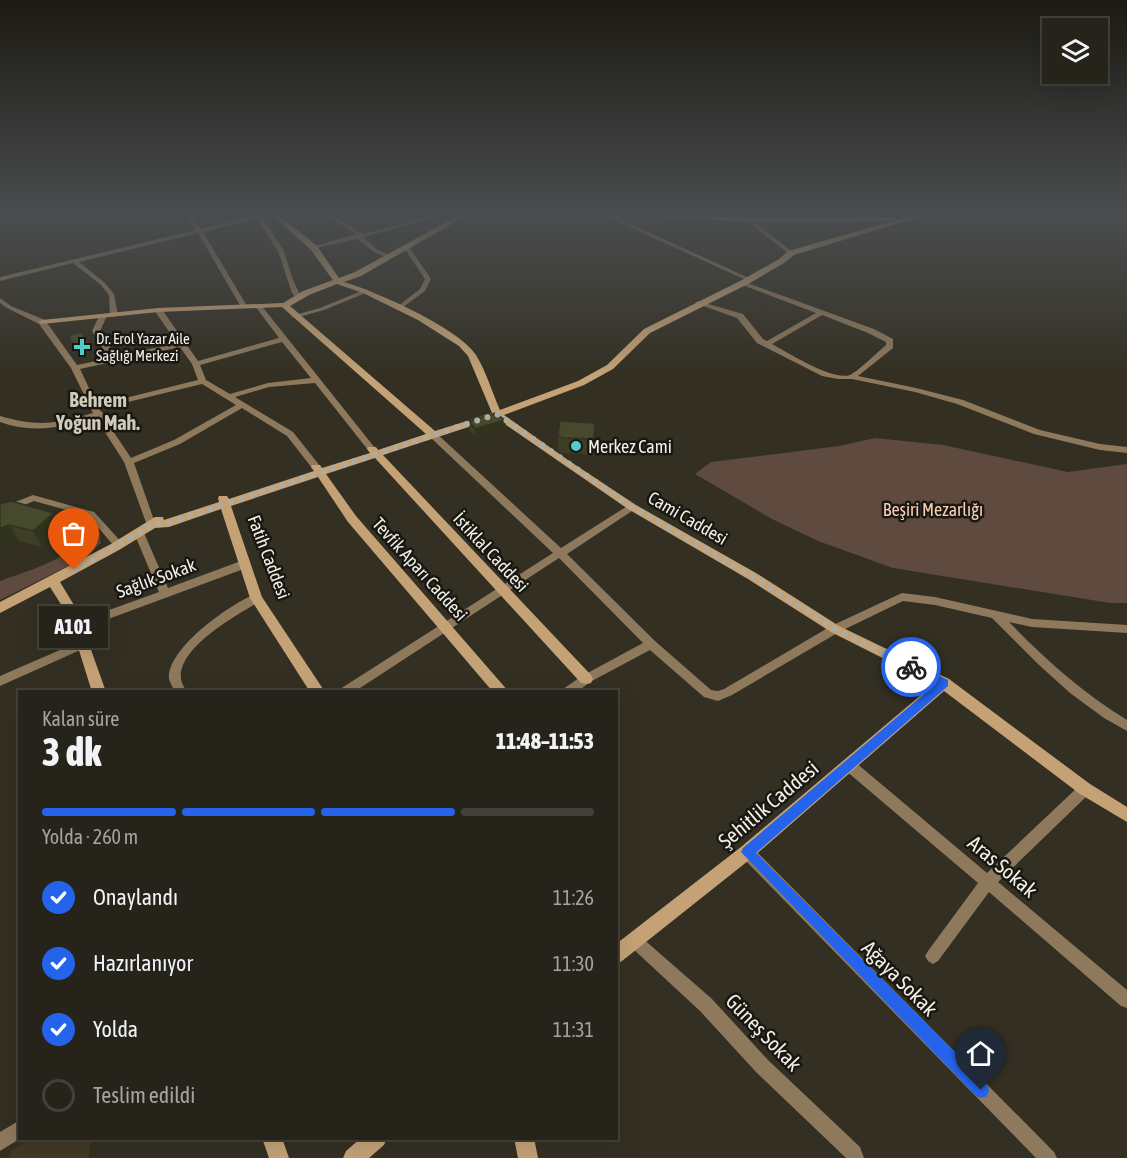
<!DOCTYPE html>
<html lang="tr">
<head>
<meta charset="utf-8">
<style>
  :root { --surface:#26231a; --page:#2e2b23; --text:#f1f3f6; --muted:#a4a4a2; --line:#424039; --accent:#2563eb }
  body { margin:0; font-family:"Asap Condensed",sans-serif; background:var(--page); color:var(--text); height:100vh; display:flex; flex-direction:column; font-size:22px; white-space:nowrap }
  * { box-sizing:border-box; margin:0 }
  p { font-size:20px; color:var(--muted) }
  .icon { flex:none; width:33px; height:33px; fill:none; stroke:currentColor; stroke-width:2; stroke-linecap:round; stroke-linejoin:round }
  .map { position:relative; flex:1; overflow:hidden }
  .sheet { position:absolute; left:18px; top:690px; width:600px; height:450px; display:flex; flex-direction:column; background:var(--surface); border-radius:0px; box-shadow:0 6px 24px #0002,0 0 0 2px var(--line) }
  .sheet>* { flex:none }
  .buttons { position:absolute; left:1042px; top:18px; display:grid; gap:12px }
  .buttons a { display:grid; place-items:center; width:66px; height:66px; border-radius:0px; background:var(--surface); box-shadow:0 6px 24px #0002,0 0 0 2px var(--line); font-size:30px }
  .pin { position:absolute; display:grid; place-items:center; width:51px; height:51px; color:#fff; margin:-62px -26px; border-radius:50% 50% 50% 0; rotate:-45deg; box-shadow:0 0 6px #0007 }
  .pin .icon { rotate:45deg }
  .courier { position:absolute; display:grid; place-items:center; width:60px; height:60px; margin:-30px; border:4px solid #2563eb; border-radius:50%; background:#fff; color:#222; box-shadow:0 2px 8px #0007 }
  .bubble { position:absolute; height:42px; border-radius:0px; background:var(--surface); box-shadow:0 6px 24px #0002,0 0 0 2px var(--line); font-size:20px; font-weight:800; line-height:42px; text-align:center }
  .overview em { font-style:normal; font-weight:800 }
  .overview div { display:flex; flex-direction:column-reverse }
  .overview { display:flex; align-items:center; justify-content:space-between; height:102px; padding:0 24px }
  h1 { font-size:39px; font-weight:800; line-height:45px }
  .bar { display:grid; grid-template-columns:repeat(4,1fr); gap:9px 6px; align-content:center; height:72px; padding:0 24px }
  .bar i { height:8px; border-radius:4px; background:var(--line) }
  .bar .active { background:var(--accent) }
  .bar p { grid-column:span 4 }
  ol { padding:0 24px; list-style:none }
  li { display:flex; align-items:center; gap:18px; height:66px }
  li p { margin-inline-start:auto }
  li .icon { padding:6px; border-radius:50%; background:var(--accent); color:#fff; stroke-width:4 }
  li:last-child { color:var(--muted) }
  li i { width:33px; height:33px; border:3px solid var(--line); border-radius:50% }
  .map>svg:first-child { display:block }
  .built { fill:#3f3925 }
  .green { fill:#5e4a3e }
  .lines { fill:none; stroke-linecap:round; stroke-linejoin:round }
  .street { fill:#8e795d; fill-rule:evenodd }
  .secondary { fill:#c4a276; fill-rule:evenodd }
  .wall { fill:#3c3f26 }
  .shaded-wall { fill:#31331f }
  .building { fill:#46492c; stroke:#31331f; stroke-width:1.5 }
  .route { fill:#2563eb }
  .done { stroke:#aeaca1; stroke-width:6; stroke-dasharray:0 10.8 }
  .poi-dot { fill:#53cdc9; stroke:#191711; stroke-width:2 }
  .labels { text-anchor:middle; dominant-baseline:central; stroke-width:5; stroke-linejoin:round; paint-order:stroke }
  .far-poi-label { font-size:15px; fill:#f1efe6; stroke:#191711; text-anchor:start }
  .poi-label { font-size:18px; fill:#f1efe6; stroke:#191711; text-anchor:start }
  .park-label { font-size:18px; fill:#f9ceb3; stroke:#191711 }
  .street-label { font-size:18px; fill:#f1efe6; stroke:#191711 }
  .far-district-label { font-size:20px; font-weight:bold; fill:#cfcab9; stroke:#191711 }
  .near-street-label { font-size:21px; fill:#f1efe6; stroke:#191711 }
</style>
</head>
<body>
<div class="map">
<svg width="1127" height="1158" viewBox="0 0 1127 1158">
  <rect width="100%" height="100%" fill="#332f22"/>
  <!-- built -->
  <path class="built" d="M33,1138L91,1139L89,1158H9L11,1151Z"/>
  <!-- green -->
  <g class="green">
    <path d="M875,438L943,445L1068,472L1127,464V603H1110L893,568L818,541L772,519L695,474L711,462L839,446Z"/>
    <path d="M89,522L100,532L101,543L88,556L0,600V581C20,573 90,555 81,526Z"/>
  </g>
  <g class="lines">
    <!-- street -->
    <g class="street">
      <path d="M184,214H190L201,229L263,214H274L263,218L284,251L293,280L301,297L300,298H296L292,293L278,251L257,219L203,232L247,306L243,308L241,307L198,233L79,262L105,283L114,294L118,315L114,317L110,315L109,295L101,285L73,263L0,281V277L196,230Z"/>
      <path d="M325,214H332L363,234L438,214H449L363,237L378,250L392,256L393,257L390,259L374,252L357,239L312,249V247L356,234Z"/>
      <path d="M601,214H609L751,279L746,280Z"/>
      <path d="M747,219H751L793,252V254H789L747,221Z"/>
      <path d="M407,246L409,247L431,279L425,291L399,310L395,308L397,307L420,289L425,279L404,248Z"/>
      <path d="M742,281L874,329L893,339V348L858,376L916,388L963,400L1040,430L1100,444L1127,447V453L1100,450L1034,434L957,404L915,392L852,379H838L822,376L757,343L737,318L695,303L698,301L743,314L763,339L767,341L816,313L740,284V282ZM822,315L868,333L886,342V345C879,351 857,372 850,375C832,381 789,353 772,344Z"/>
      <path d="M366,289L369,291L368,292L324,310L295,318L291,316L320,308Z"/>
      <path d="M0,298L11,306L45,320L77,365L115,357L105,352L92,331L100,314L107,316L100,331L111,348L123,355L177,343L154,310L161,308L198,361L279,338L255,306L261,305L375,448L374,450H368L315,383L269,387L235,397L293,432L320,466L315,469L312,468L287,436L242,408L180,444L134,463L156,526L151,529L148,528L124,462L96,418C64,427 33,434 0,422V416C38,427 55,424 93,413L71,368L39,324L7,308L0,303ZM282,342L311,378L268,383L230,394L206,380L200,365ZM180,347L192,364L198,380L97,405L80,369ZM202,384L236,405L174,440L131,458L103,416L104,414L99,409Z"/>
      <path d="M433,432L436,433L561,548L629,505H635L637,507L635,509L567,554L655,641L711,690L718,691L724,689L831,626L902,593L935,597L1032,619L1127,625V633L1032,627L1009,622C1045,659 1083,693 1127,720V731L1104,718L1070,693L1038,664L992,618L935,605L903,601L839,632L732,695L718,701L704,697L650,650L590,682L577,692H561L563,689L582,676L643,643L559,558L354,692H338L340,689L553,553L430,437L429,435Z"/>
      <path d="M33,495L94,512L124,545L123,547H115L88,516L34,501L0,515V508Z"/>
      <path d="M139,530L144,533L168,588L241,561H249L250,564L249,567L84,628H76L74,625L76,622L159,592L134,533Z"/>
      <path d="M256,594L261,598L260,601C237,615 178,647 181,678C181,683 185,688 187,692H175C173,688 170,683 169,679C166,649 231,603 256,594Z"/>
      <path d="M83,640L87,641L89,644L87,647L0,686V676Z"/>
      <path d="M850,760L855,762L987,873L1080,785L1085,783L1090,785L1092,789L1090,793L998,882L1127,990V1008L1121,1006L989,892L938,961L933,964L928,961L925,956L928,951L978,883L845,770L844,766L845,762Z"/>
      <path d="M747,845L752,847L1054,1152L1057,1158H1036L742,857L740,852L742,847Z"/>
      <path d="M636,934L641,937L712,999L768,1060L860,1147L864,1158H846L756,1072L700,1011L631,947L628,942L631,937Z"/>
      <path d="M20,1120V1138H21L0,1151V1132Z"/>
    </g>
    <!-- secondary -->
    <g class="secondary">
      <path d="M271,214H278L317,246L339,278L355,272L461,214H469L361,276L344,282C375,291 459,328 476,355C486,371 492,392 500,410L578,381L607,365L644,329L742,280L779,259L788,251L918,214H929L794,255L784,263L748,284L650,333L613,369L584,385L504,415L568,460L636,505L756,573L839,626L949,679L1090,784L1127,807V822L1080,794L944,691L753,857L622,961L616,964V944L741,847L934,684L831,632L748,579L628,509L496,418L383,455L591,675L593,679L591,683L586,684L581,683L375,458L326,474L356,516L509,692H493L348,522L318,477L231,506L262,597L325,692H310L250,598L221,509L169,527L155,528L119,550L60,582L86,625L89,644L106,692H92L77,644L74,625L50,587L0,613V602L111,544L155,517H163L164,520L219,502L218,498L219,496H227L229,499L314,471L311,467L312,465H320L322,468L370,453L367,449L368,447H376L378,450L426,434L282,307L158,312L42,324L38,322L42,320L158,308L283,303L303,291L333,280L311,250ZM337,284L363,293L418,320L459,346L468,356L492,413L435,431L290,306L309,295Z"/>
      <path d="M640,214L757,218L893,217L896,219L893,221L757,222L643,216Z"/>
      <path d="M262,1138H282L289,1158H269Z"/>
      <path d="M361,1138H387L384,1145L369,1158H343L346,1151Z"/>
      <path d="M514,1138H534L538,1158H518Z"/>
    </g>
  </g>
  <!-- wall -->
  <g class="wall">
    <path d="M68,336L90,344L93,351L79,355L71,343Z"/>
    <path d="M469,421L506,427L475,437L469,429Z"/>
    <path d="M595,423L594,455L562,453L558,450V435Z"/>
    <path d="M0,504L54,513L63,529L42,547L19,541L0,548Z"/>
  </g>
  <!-- shaded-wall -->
  <g class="shaded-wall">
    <path d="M90,344L93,351L79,355L76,348Z"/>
    <path d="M505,420L506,427L475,437V429Z"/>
    <path d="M54,513L63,529L42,547L33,531Z"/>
    <path d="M9,525L19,541L0,548V528Z"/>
  </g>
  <!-- building -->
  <g class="building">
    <path d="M81,332L90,344L76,348L68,336Z"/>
    <path d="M495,413L505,420L475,429L469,421Z"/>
    <path d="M560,421L595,423L594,439L562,438L558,435Z"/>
    <path d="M11,501L54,513L33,531L9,525L0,528V504Z"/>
  </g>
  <!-- sky -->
  <linearGradient id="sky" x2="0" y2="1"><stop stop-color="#1c1a13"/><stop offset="0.57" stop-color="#4a4d4f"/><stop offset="1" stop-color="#4a4d4f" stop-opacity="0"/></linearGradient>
  <rect width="1127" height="376" fill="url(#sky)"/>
  <!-- route -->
  <path class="route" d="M911,662L948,680V686L756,853L987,1084L989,1090L987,1096L981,1098L976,1096L741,852L743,848L936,684L907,669L906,667Z"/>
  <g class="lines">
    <!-- done -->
    <path class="done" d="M74,570L155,524H165L497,414L632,507L752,576L835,629L911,667"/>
  </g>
  <!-- markers -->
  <g class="poi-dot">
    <path d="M79 338h6v6h6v6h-6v6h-6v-6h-6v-6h6z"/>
    <circle cx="576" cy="446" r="6"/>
  </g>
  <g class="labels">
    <!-- far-poi labels -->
    <g class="far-poi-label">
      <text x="96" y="338">Dr. Erol Yazar Aile<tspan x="96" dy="17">Sağlığı Merkezi</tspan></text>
    </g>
    <!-- poi labels -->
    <g class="poi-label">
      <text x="588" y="446">Merkez Cami</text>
    </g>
    <!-- park labels -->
    <g class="park-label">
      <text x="933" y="509">Beşiri Mezarlığı</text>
    </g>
    <!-- street labels -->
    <g class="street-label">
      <text transform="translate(688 518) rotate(30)">Cami Caddesi</text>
      <text transform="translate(491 552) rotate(47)">İstiklal Caddesi</text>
      <text transform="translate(269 557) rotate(69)">Fatih Caddesi</text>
      <text transform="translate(420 569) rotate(48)">Tevfik Aparı Caddesi</text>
      <text transform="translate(156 578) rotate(-20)">Sağlık Sokak</text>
    </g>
    <!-- far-district labels -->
    <g class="far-district-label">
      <text x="98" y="399">Behrem<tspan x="98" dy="23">Yoğun Mah.</tspan></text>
    </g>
    <!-- near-street labels -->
    <g class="near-street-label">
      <text transform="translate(768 804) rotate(-40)">Şehitlik Caddesi</text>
      <text transform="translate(1003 866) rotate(40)">Aras Sokak</text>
      <text transform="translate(900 978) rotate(45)">Ağaya Sokak</text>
      <text transform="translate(764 1032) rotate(46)">Güneş Sokak</text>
    </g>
  </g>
</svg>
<div class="buttons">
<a><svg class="icon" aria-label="layers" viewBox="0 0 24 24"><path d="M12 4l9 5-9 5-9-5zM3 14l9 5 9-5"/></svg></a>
</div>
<div class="pin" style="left:74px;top:570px;background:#ea580c"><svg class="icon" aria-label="bag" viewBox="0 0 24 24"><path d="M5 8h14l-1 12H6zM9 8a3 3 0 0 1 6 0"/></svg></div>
<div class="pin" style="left:981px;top:1090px;background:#1f2937"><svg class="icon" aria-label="home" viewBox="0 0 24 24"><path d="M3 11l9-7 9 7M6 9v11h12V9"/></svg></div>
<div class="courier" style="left:911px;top:667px"><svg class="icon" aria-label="bike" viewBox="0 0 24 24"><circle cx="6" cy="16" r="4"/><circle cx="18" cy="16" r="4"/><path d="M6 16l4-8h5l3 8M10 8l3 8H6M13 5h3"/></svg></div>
<div class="bubble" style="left:39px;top:606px;width:69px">A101</div>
<section class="sheet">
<div class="overview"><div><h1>3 dk</h1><p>Kalan süre</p></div><em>11:48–11:53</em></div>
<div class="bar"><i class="active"></i><i class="active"></i><i class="active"></i><i></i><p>Yolda · 260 m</p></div>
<ol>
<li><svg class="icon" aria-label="check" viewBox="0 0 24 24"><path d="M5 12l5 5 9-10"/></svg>Onaylandı<p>11:26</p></li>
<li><svg class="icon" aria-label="check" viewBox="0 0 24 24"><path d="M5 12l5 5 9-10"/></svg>Hazırlanıyor<p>11:30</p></li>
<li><svg class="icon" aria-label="check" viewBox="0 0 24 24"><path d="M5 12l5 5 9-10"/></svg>Yolda<p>11:31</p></li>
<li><i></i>Teslim edildi</li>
</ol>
</section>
</div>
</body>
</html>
